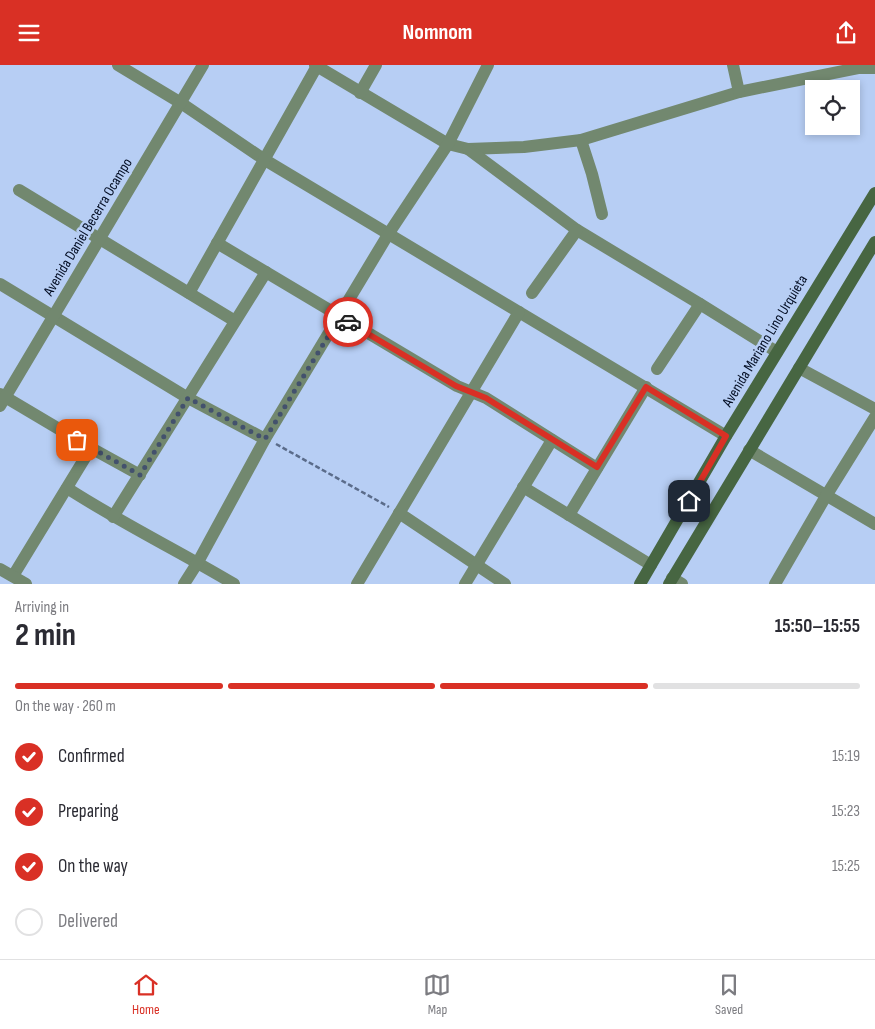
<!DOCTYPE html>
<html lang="en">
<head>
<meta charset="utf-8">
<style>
  :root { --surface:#fff; --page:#f2f2f3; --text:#2b2b33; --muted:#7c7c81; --line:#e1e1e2; --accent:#d93025 }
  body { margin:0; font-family:"Sofia Sans Condensed",sans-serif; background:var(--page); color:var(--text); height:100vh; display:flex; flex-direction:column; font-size:19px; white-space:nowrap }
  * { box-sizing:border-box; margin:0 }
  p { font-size:16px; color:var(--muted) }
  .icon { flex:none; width:28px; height:28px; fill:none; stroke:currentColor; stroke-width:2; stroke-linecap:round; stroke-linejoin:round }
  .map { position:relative; height:519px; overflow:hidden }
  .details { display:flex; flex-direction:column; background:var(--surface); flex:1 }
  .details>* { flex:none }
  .buttons { position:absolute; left:805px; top:15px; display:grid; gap:10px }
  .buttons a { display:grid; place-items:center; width:55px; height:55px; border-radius:0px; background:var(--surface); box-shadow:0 2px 8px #0003; font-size:25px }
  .pin { position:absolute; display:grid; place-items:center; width:42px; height:42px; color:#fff; margin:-21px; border-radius:10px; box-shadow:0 2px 8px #0006 }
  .courier { position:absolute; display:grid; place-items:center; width:50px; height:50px; margin:-25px; border:4px solid #d93025; border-radius:50%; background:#fff; color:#222; box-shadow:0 1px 6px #0007 }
  .overview em { font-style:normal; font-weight:700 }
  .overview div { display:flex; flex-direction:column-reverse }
  .overview { display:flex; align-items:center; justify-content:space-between; height:85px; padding:0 15px }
  h1 { font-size:32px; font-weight:700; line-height:38px }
  .bar { display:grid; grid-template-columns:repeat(4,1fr); gap:8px 5px; align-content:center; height:60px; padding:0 15px }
  .bar i { height:6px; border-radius:4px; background:var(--line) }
  .bar .active { background:var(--accent) }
  .bar p { grid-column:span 4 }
  ol { padding:0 15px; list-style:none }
  li { display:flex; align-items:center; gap:15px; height:55px }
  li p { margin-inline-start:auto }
  li .icon { padding:5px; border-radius:50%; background:var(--accent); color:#fff; stroke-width:4 }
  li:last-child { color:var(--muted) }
  li i { width:28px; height:28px; border:2px solid var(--line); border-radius:50% }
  header { display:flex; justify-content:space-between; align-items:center; height:65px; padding:0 15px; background:var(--accent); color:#fff; font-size:22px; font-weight:700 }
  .tabs { display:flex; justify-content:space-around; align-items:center; height:70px; border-top:1px solid var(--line); background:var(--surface); font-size:14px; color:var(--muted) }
  .tabs a { display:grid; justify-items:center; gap:2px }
  .tabs .active { color:var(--accent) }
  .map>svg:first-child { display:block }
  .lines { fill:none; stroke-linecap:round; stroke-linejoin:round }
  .path { stroke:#5b6c8a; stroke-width:2.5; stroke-dasharray:5 2.5; stroke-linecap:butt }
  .minor { stroke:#72886f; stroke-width:12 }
  .tertiary { stroke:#72886f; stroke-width:12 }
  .secondary { stroke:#476642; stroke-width:12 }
  .done { stroke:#43516d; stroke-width:5; stroke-dasharray:0 9 }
  .route { stroke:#d93025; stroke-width:6 }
  .labels { text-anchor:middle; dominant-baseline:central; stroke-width:5; stroke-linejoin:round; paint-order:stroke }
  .street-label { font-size:15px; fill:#040e24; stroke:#b7cef4 }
</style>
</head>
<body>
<header><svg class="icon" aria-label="menu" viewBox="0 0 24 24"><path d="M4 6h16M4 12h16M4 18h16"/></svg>Nomnom<svg class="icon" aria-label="share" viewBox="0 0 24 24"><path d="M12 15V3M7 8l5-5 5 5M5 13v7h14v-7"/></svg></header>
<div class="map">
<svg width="875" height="519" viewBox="0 0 875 519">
  <rect width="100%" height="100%" fill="#b7cef4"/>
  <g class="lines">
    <!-- path -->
    <path class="path" d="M276,379L389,442"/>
    <!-- minor -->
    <g class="minor">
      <path d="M118,0L181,38L265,95L726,371"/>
      <path d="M315,0L448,79L468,84L524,82L581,75L739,27L858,3H875"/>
      <path d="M733,0L739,27"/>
      <path d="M360,28L376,0"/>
      <path d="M581,75L592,109L602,149"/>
      <path d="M468,84L577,165L700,239L777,287"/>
      <path d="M19,125L235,256"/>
      <path d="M217,178L457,321L486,333L597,403"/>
      <path d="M0,219L188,333L265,374"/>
      <path d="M189,228L317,1"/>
      <path d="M532,228L577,165"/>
      <path d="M799,303L875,344"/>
      <path d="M657,304L700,239"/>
      <path d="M0,329L91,383L140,410"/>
      <path d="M0,341L203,0"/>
      <path d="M749,385L875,459"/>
      <path d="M523,422L651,500"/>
      <path d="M67,423C121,458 179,486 234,519"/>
      <path d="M399,448L505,519"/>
      <path d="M569,450L646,322"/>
      <path d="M113,452L266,207"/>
      <path d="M13,511L91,383"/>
      <path d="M672,513L682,519"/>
      <path d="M184,519L198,497L265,374L389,168L448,79L488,0"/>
      <path d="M357,519L519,247"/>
      <path d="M465,519L552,375"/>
      <path d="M775,519L826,431L875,352"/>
    </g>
    <!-- tertiary -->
    <path class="tertiary" d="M0,504L26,519"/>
    <!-- secondary -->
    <g class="secondary">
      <path d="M640,519L726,371L875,128"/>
      <path d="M669,519L875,177"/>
    </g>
  </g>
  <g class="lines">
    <!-- done -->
    <path class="done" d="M77,375L140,410L188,333L265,374L340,252L348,257"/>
    <!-- route -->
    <path class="route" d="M348,257L456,321L486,333L597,402L646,322L726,371L689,436"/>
  </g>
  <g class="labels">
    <!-- street labels -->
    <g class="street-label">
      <text transform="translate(88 162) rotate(-59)">Avenida Daniel Becerra Ocampo</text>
      <text transform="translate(765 276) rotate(-59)">Avenida Mariano Lino Urquieta</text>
    </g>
  </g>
</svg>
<div class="buttons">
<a><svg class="icon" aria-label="locate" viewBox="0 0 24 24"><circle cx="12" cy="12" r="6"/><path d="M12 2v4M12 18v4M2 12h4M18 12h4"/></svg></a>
</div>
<div class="pin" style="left:77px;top:375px;background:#ea580c"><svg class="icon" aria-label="bag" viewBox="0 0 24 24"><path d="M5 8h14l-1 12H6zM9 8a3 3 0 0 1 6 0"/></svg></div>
<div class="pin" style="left:689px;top:436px;background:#1f2937"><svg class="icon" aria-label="home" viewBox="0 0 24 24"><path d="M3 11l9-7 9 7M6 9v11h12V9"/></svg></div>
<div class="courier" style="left:348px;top:257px"><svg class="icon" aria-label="car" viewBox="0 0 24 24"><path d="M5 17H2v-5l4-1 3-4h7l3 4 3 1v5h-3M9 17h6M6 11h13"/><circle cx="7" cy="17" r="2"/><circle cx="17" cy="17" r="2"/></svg></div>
</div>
<section class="details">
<div class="overview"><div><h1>2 min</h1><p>Arriving in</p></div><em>15:50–15:55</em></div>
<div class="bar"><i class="active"></i><i class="active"></i><i class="active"></i><i></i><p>On the way · 260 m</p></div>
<ol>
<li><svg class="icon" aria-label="check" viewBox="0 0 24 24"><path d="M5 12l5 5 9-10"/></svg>Confirmed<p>15:19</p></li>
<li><svg class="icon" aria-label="check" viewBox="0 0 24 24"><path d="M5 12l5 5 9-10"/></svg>Preparing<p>15:23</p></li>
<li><svg class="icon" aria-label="check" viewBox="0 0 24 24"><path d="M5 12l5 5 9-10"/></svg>On the way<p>15:25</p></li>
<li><i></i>Delivered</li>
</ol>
</section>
<nav class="tabs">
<a class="active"><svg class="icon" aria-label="home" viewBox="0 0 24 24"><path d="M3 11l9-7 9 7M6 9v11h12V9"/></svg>Home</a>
<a><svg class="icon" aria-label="map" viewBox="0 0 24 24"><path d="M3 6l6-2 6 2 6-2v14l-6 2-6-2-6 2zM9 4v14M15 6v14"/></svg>Map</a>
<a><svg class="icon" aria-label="saved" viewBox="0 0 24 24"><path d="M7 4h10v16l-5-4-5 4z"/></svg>Saved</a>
</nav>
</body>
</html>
